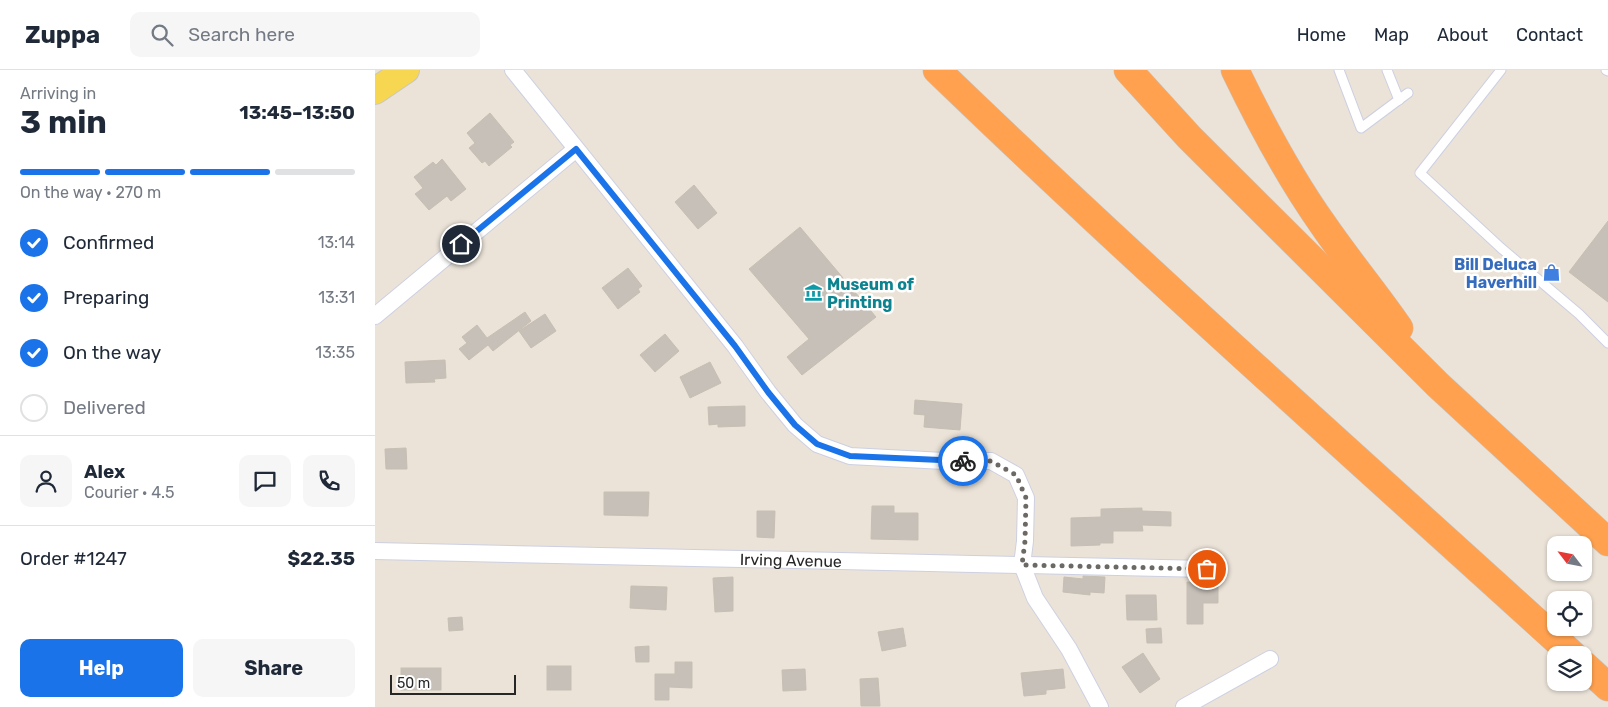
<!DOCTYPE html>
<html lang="en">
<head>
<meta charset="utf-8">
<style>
  :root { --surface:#fff; --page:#f6f6f7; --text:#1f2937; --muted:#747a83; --line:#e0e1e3; --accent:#1a73e8 }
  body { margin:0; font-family:Rubik,sans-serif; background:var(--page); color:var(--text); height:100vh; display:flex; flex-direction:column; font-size:19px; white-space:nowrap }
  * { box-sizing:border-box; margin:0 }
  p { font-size:16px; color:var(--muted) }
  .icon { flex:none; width:28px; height:28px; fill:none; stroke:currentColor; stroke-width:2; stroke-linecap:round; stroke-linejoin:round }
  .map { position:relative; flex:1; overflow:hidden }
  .details { display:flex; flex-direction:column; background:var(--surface); width:375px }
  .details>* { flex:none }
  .needle { width:32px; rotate:302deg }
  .buttons { position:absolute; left:1172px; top:466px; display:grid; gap:10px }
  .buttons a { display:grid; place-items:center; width:45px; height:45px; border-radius:10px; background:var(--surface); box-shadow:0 1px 4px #0004; font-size:25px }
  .scale { position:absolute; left:15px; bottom:12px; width:126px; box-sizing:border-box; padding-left:5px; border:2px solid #272727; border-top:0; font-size:14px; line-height:18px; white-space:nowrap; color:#272727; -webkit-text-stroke:4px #fff; paint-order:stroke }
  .pin { position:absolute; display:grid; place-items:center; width:42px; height:42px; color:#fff; margin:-21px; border:2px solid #fff; border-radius:50%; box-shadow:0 1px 5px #0007 }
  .courier { position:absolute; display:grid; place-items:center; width:50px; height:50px; margin:-25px; border:4px solid #1a73e8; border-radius:50%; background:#fff; color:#222; box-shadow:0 1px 6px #0007 }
  .head em { font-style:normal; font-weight:700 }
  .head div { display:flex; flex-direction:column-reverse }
  .head { display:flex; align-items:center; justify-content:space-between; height:85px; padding:0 20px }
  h1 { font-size:32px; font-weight:700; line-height:38px }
  .bar { display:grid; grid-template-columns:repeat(4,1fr); gap:8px 5px; align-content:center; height:60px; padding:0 20px }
  .bar i { height:6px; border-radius:4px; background:var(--line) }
  .bar .active { background:var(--accent) }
  .bar p { grid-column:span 4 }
  .line { display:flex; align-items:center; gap:12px; padding:0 20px; border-top:1px solid var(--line) }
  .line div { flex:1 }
  .round { display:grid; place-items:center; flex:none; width:52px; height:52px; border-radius:10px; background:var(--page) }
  ol { padding:0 20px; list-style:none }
  li { display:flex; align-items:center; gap:15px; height:55px }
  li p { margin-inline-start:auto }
  li .icon { padding:5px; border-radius:50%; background:var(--accent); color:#fff; stroke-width:4 }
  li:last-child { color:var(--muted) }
  li i { width:28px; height:28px; border:2px solid var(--line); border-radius:50% }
  .action { display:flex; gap:10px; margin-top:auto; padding:10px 20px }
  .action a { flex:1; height:58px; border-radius:10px; background:var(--accent); color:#fff; font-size:20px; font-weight:700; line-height:58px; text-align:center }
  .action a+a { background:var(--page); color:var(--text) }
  header { display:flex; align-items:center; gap:30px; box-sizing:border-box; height:70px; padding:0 25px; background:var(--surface); border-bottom:1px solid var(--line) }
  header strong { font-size:24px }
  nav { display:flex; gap:28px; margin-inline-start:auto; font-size:18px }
  .search { width:350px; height:45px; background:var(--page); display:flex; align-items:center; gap:12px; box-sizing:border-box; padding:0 18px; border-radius:10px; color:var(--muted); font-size:19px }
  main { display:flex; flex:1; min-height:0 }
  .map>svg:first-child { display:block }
  .building { fill:#c6c0b8; stroke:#c6bfb2 }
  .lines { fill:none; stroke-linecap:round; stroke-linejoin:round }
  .lane-casing { stroke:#cdd0e2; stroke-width:11 }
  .street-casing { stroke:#cdd0e2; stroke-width:18 }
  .primary-casing { stroke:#c7c7c7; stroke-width:28 }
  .highway-casing { stroke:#c7c7c7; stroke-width:29 }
  .lane { stroke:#fff; stroke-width:9 }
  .street { stroke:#fff; stroke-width:16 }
  .primary { stroke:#f7d651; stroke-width:26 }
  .highway { stroke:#ffa14f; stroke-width:28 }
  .done { stroke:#6c6965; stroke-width:5; stroke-dasharray:0 9 }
  .route { stroke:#1a73e8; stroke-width:6 }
  .labels { text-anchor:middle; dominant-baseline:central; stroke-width:5; stroke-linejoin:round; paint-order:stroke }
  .shop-label { font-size:16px; font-weight:bold; fill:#366cbe; stroke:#fff; text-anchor:end }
  .culture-label { font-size:16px; font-weight:bold; fill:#0d838f; stroke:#fff; text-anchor:start }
  .street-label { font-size:16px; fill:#272727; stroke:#fff }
</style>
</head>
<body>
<header>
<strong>Zuppa</strong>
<div class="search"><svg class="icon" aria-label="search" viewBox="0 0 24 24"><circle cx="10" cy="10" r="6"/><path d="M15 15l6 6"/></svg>Search here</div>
<nav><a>Home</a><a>Map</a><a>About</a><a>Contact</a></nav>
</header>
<main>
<section class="details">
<div class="head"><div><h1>3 min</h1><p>Arriving in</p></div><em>13:45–13:50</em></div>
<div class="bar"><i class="active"></i><i class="active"></i><i class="active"></i><i></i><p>On the way · 270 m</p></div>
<ol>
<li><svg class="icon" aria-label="check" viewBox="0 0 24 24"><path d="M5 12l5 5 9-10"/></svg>Confirmed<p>13:14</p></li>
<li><svg class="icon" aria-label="check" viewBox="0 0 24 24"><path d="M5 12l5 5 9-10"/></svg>Preparing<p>13:31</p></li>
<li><svg class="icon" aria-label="check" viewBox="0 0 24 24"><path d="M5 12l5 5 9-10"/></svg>On the way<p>13:35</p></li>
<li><i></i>Delivered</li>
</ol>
<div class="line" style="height:90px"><a class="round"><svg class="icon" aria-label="person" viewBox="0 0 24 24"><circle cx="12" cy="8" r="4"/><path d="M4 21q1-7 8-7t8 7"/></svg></a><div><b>Alex</b><p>Courier · 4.5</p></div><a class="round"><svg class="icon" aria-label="chat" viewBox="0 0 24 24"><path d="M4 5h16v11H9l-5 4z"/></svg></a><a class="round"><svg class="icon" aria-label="phone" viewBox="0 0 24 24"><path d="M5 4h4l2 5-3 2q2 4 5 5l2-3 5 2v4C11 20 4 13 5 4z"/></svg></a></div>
<div class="line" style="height:65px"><div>Order #1247</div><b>$22.35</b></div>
<div class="action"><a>Help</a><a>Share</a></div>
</section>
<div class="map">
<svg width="1233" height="637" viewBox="0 0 1233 637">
  <rect width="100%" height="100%" fill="#ebe3d8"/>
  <!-- building -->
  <g class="building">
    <path d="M115,43L139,72L135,75L137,77L114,96L110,91L107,93L94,78L100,73L92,63Z"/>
    <path d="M67,89L91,119L76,131L72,126L54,140L40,124L48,118L39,107L58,92L61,95Z"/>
    <path d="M319,115L342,143L323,159L300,132Z"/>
    <path d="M1233,151V232L1194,202Z"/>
    <path d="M425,157L501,247L427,305L412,287L434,269L374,199Z"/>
    <path d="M253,198L267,216L263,219L265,222L243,239L227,218Z"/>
    <path d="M150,242L156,251L118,281L113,275L94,290L84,279L92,273L87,267L102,255L112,268Z"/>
    <path d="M170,244L181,261L156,278L144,261Z"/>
    <path d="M290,264L304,281L280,302L265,285Z"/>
    <path d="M70,290L71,308L59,309L60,312L31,313L30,292Z"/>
    <path d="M335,292L346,313L315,328L305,307Z"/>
    <path d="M540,330L587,334L585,360L549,357L550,345L539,344Z"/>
    <path d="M370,336V356L343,357V354L334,355L333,337Z"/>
    <path d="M31,378L32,399H11L10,379Z"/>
    <path d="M229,422H274L273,446L229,445Z"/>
    <path d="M497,436H519V443H543V470L496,469Z"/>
    <path d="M767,438V441L796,442V456L767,455L768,461H738V473H725V475L696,476V448L726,447V439Z"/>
    <path d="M382,441H400L399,468L382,467Z"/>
    <path d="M708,506L730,507L729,523L715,522V525L688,522L689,507L708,509Z"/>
    <path d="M358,507V541L340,542L338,508Z"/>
    <path d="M812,512L843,514V533H828V554H812Z"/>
    <path d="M256,516L292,517L291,540L255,538Z"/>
    <path d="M751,525H781L782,550H752Z"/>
    <path d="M87,547L88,560L74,561L73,548Z"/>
    <path d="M528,558L531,576L507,581L503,562Z"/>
    <path d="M786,558L787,573H772L771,559Z"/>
    <path d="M274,576V592H261L260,577Z"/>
    <path d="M768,583L785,609L765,623L747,597Z"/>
    <path d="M300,592H317V618L294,617V630H280V604H300Z"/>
    <rect x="172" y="596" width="24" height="24"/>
    <rect x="26" y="598" width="40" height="22"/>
    <path d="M430,599L431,620L408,621L407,600Z"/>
    <path d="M688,599L690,618L671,620V624L649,626L646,603Z"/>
    <path d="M503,608L505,636H486L485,609Z"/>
  </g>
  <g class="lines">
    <defs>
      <g id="lane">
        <path d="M964,0L986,58L1033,23"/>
        <path d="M1012,0L1024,30"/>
        <path d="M1126,0L1045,103L1126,178L1204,244L1233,273"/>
        <path d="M1231,0L1233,1"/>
      </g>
      <g id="street">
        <path d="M138,0L360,276L393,322L420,355L442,374L475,386L569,391H616L641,405L651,428L650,471L647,495L660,528L694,579L725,637"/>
        <path d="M0,246L201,79"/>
        <path id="s1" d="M0,481L832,499"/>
        <path d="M809,637L895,589"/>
      </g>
      <path id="primary" d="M0,21L31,0"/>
      <g id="highway">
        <path d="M562,0C769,200 985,391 1198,585"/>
        <path d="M753,0L814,67L1063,315L1233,472"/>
        <path d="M860,0C886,54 914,107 949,156C973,191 1000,223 1024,258"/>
        <path d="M1209,595L1233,617"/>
      </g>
    </defs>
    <!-- lane casing -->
    <use href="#lane" class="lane-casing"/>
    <!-- street casing -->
    <use href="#street" class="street-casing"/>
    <!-- primary casing -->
    <use href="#primary" class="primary-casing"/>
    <!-- highway casing -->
    <use href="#highway" class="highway-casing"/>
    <!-- lane -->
    <use href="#lane" class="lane"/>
    <!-- street -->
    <use href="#street" class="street"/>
    <!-- primary -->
    <use href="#primary" class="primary"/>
    <!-- highway -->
    <use href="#highway" class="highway"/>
  </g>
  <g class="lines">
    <!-- done -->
    <path class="done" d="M588,391H616L641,405L651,428L650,471L647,495L832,499"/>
    <!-- route -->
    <path class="route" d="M86,174L201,79L360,276L393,322L420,355L442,374L475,386L588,391"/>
  </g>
  <!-- icons -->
  <defs>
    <symbol id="shop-bare" viewBox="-9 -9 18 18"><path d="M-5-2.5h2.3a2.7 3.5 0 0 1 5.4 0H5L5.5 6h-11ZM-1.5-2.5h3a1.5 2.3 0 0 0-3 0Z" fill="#3f7fe0" stroke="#fff" stroke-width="2.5" paint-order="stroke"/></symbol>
    <symbol id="museum-bare" viewBox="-9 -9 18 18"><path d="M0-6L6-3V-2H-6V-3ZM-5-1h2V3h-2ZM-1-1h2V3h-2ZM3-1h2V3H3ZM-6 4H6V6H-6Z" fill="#0f9aa8" stroke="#fff" stroke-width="2.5" paint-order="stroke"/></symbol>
  </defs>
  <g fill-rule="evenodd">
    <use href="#shop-bare" x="1164" y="190" width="25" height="25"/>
    <use href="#museum-bare" x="426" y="210" width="25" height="25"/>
  </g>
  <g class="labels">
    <!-- shop labels -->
    <g class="shop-label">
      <text x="1162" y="194">Bill Deluca<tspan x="1162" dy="18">Haverhill</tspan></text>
    </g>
    <!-- culture labels -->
    <g class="culture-label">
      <text x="452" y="214">Museum of<tspan x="452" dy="18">Printing</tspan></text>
    </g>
    <!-- street labels -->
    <g class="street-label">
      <text stroke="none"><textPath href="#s1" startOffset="416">Irving Avenue</textPath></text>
    </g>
  </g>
</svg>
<div class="buttons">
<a><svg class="needle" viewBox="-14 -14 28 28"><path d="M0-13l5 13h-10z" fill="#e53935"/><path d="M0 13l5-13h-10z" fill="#747a83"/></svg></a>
<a><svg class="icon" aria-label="locate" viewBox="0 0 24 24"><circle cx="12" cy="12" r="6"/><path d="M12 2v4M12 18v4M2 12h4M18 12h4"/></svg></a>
<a><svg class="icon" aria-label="layers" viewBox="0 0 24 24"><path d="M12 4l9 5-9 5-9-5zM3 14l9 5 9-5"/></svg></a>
</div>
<div class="scale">50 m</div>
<div class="pin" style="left:832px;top:499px;background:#ea580c"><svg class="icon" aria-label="bag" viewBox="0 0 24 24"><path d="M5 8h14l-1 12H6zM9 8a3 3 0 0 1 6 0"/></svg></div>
<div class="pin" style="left:86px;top:174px;background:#1f2937"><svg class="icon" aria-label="home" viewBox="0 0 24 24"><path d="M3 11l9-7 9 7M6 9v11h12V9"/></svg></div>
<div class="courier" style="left:588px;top:391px"><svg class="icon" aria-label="bike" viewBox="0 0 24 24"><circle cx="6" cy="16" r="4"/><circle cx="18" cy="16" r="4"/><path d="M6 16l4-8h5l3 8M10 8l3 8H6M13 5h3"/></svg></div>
</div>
</main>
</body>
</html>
